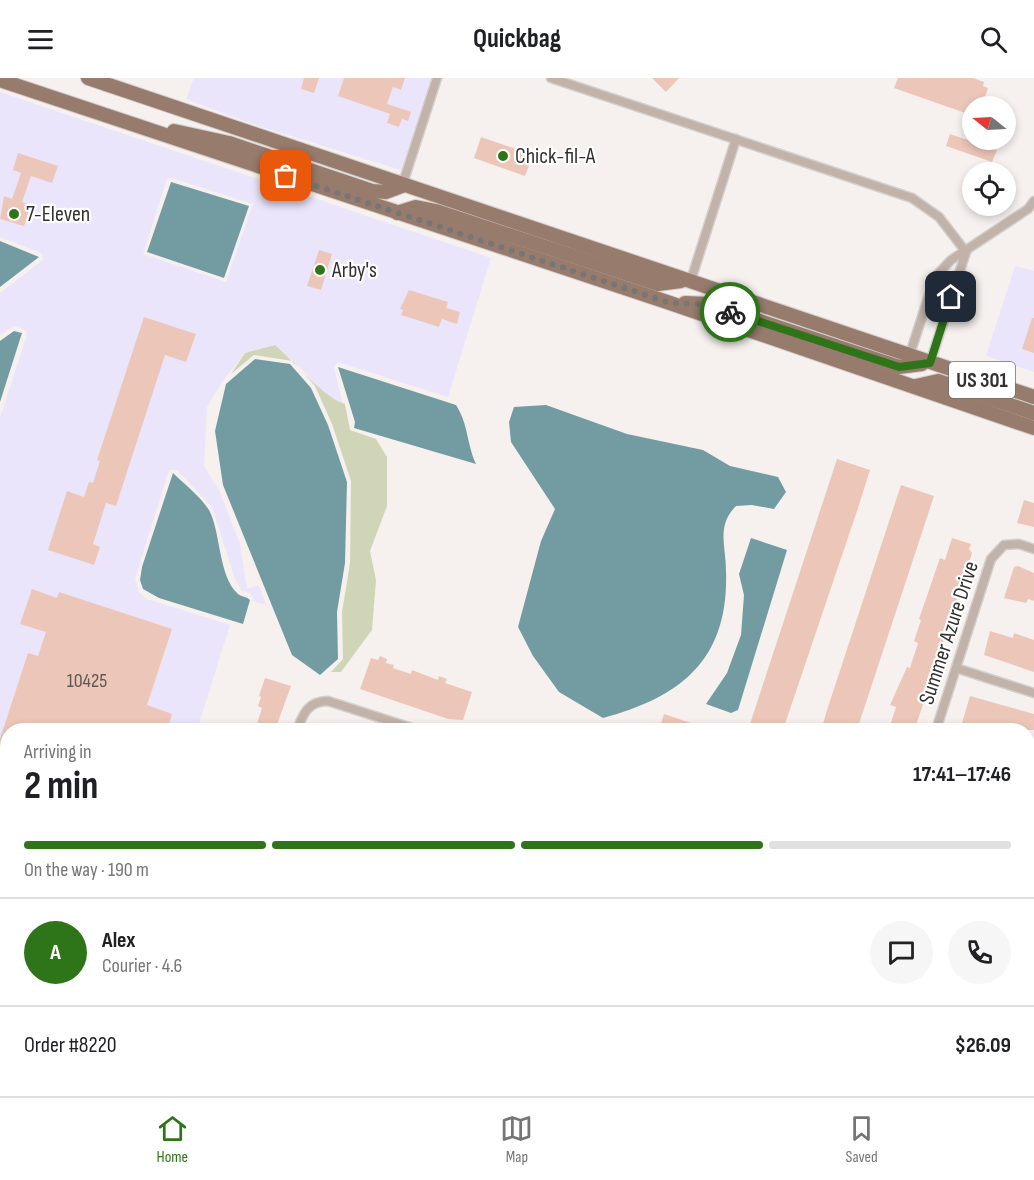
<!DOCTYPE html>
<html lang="en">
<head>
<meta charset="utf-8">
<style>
  :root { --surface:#fff; --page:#f6f6f6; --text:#202124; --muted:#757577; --line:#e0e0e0; --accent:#2d7518 }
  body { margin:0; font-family:"Sofia Sans Condensed",sans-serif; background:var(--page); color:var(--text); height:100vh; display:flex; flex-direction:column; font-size:22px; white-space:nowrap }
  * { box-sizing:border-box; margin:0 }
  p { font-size:20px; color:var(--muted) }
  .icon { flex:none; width:33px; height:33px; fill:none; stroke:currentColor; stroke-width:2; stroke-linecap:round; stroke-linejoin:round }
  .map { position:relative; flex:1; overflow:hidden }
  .panel { position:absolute; left:0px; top:645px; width:1035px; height:374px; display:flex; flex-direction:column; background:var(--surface); border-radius:24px 24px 0 0; box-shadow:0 3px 9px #0003 }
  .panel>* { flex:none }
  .needle { width:39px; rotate:288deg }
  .fabs { position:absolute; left:962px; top:18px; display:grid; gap:12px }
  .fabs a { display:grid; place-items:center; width:54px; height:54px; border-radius:50%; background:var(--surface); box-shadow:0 3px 9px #0003; font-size:30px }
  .pin { position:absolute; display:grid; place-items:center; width:51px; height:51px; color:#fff; margin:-26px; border-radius:12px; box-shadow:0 3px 9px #0006 }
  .courier { position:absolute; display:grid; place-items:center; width:60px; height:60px; margin:-30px; border:4px solid #2d7518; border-radius:50%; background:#fff; color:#222; box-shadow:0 2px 8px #0007 }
  .head em { font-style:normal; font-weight:700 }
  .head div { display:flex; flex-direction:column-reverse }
  .head { display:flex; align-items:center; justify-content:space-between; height:102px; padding:0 24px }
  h1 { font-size:39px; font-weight:700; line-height:45px }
  .bar { display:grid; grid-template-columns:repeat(4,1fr); gap:9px 6px; align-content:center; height:72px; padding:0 24px }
  .bar i { height:8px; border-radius:4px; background:var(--line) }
  .bar .selected { background:var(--accent) }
  .bar p { grid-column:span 4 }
  .line { display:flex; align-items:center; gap:15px; padding:0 24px; border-top:2px solid var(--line) }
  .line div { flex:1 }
  .round { display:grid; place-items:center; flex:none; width:63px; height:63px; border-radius:32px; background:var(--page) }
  header { display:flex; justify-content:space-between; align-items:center; height:78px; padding:0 24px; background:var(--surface); font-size:27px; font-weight:700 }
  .tabs { display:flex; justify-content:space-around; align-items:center; height:84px; border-top:2px solid var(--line); background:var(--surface); font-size:16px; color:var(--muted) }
  .tabs a { display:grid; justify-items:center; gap:3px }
  .tabs .selected { color:var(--accent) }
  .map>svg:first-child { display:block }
  .commercial { fill:#eae5fb; fill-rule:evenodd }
  .built { fill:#f1e3de }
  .green { fill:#d1d5b8 }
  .water { fill:#729ca1 }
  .building { fill:#ecc7b9 }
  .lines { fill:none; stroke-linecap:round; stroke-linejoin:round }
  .street-casing { stroke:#d3cfcd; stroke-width:11 }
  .primary-casing { stroke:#d3cfcd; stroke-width:16 }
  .street { stroke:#c1b2aa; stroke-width:8 }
  .primary { stroke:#977c6d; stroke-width:14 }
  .done { stroke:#787574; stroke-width:6; stroke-dasharray:0 10.8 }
  .route { stroke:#2d7518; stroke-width:8 }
  .poi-dot { fill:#2d7518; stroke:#fff; stroke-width:2 }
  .labels { text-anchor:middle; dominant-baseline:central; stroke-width:4.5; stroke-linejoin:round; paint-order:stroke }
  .number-label { font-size:20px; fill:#625753 }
  .shield { fill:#fff; stroke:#71706f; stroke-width:1.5 }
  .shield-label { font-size:21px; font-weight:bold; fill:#343231 }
  .poi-label { font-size:22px; fill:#343231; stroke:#fff; text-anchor:start }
  .street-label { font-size:22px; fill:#343231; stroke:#fff }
</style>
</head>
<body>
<header><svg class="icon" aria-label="menu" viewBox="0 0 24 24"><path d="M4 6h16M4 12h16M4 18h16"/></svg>Quickbag<svg class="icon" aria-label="search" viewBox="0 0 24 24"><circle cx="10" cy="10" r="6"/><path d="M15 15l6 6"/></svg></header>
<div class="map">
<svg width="1034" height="1018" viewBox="0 0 1034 1018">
  <rect width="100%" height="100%" fill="#f6f1ef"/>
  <!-- commercial -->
  <g class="commercial">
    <path d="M194,0H431L401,92L252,46L186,21Z"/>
    <path d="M0,14L491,180L448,319L337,284L334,290L343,327L328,319L296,285L275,267L245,275L222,304L207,329L204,388L220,414L240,466L247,511L259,507L266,527L255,524L250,515L242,513L235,501L212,429L177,392H169L135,501L139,514L147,521L230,547L197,652H8L7,798L0,796V340L27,257L26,252L14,248L0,257V215L44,181L41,175L0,159ZM172,100L253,126L226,204L143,176L167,101Z"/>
    <path d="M1015,188L1034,193V294L986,278Z"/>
  </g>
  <!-- built -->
  <path class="built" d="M3,805L8,806V1011H100L96,1018H0V813Z"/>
  <!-- green -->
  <path class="green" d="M275,267C294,283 324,320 345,326L350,352L376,361L387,379V428L370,473L376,502L372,552L341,594H331L343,581L342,534L350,485L351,403L332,346L315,308L293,283L254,277L231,296L245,275Z"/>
  <!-- water -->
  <g class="water">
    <path d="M171,104L249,128L224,200L147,174Z"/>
    <path d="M0,163L39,179L0,209Z"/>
    <path d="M14,253L22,255L0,324V263Z"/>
    <path d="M255,281L290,286L311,310L328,347L347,404L345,485L337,534L338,581L320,597L292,577L223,407L215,353L226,306Z"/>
    <path d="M338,289L456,327C468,345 467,367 476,386L354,350L355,344Z"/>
    <path d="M546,327L627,356L703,372L730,388L778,399L786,414L774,431L752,427L736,428C716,448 726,468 726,493C729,581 682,619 603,640L559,614L533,578L518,549L541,463L555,431L511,364L509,344L514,329Z"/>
    <path d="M173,395C184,406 201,419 209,432C221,454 218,498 238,516C242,519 246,518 250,522L243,546L159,520L143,511L140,502L142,489Z"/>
    <path d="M751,460L787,472L738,632L731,635L706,626L727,595L741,557L744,517L739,496Z"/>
    <path d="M463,1011H726L724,1018H459Z"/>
  </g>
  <!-- building -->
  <g class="building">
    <path d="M304,0H319L314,15L301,11Z"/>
    <path d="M344,0H405L401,12L393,9L387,26L411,34L408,43L402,41L399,49L387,45L390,36L338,18Z"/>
    <path d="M652,0H679L666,14Z"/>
    <path d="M898,0H973L984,4L983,8L988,10L984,22L1000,28H972L968,36L894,10Z"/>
    <path d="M950,56L997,72L992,84L946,68Z"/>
    <path d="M481,59L533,77L525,98L474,80Z"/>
    <path d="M18,75L58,88L52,105L31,98L22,124L31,127L24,148L0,141L4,118L12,121L21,95L13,92Z"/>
    <path d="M319,172L332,176L321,212L307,208Z"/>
    <path d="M409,212L448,224L446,230L460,234L457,246L442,241L439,249L401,237L403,232L400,231Z"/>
    <path d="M144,239L196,256L186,284L165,277L116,428L106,425L93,466L100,469L94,487L48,472L67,413L84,419L89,404L93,405L100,383L97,382Z"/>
    <path d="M1032,240H1034V275L1022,271Z"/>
    <path d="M837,381L870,392L858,430L783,652H748Z"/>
    <path d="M901,407L934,418L857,652H825L822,650L826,635Z"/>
    <path d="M1024,422L1034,425V449L1017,445Z"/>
    <path d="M952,460L971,466L969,471L972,475L915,651L894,652L889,651L896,629L890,627L907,589L910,590L918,565L914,563L921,542L919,541L940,480L945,482Z"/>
    <path d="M1018,488L1034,495V523L1028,521L1026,525L1004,520L1014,489Z"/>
    <path d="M32,511L57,520L59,514L172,551L147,627L172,636L167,652H8V713L0,711L3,688L0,687V661L28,575L38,578L46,554L20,546Z"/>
    <path d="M990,553L1013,560L1014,555L1034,562V594L984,577Z"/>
    <path d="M380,578L387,581L386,585L394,587L393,590L411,596L412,592L438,602L439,598L447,601L445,605L472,614L463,642L448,641L360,611L371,580L378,582Z"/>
    <path d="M265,600L291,608L275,652H255L262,630L258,628L261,619L259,618Z"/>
    <path d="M970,618L1034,636V652H985L962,645Z"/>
    <path d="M664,636L709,651V652H659Z"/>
    <path d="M0,854L8,856V950L0,947Z"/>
  </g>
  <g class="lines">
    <defs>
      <g id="street">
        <path d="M551,0L912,120L939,139L966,174"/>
        <path d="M402,108L437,0"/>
        <path d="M690,205L736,61"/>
        <path d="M909,279L935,199L951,182L1028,131L1034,123"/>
        <path d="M930,285L966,174"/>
        <path d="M956,590L1034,615"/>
        <path d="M297,652C303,636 308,623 328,623L418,652"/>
        <path d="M936,652L991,481L1004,467L1019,466L1034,471"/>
        <path d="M1028,756L1034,758"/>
        <path d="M1028,909L1034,894"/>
        <path d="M169,1018L172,1011"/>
        <path d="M352,1018L354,1011"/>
      </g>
      <g id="primary">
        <path d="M88,0L1034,319"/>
        <path d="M0,2L670,225L1034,350"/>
        <path d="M174,53L229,65L372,113L386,114L402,108"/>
        <path d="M397,135L416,129L436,133L658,206L681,203"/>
        <path d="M685,225L708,226L899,289L922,286"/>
        <path d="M916,308L938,303L1034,335"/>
      </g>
    </defs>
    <!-- street casing -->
    <use href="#street" class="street-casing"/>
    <!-- primary casing -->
    <use href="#primary" class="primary-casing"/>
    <!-- street -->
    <use href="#street" class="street"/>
    <!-- primary -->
    <use href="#primary" class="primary"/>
  </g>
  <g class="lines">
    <!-- done -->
    <path class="done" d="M286,98L670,225L708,226L730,234"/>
    <!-- route -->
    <path class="route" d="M730,234L899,289L930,285L951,219"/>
  </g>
  <!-- markers -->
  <g class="poi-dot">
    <circle cx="503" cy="78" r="6"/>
    <circle cx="14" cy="136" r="6"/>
    <circle cx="320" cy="192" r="6"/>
  </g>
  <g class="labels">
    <!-- number labels -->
    <g class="number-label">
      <text x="87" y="603">10425</text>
    </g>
    <!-- shield labels -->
    <rect class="shield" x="949" y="284" width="66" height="36" rx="4.5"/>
    <g class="shield-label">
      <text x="982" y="302">US 301</text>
    </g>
    <!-- poi labels -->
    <g class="poi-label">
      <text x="515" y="78">Chick-fil-A</text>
      <text x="26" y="136">7-Eleven</text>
      <text x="332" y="192">Arby's</text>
    </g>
    <!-- street labels -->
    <g class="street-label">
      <text transform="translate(949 555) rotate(-72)">Summer Azure Drive</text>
    </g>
  </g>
</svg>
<div class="fabs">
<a><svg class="needle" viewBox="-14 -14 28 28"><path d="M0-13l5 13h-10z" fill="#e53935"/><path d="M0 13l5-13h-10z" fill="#757577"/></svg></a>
<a><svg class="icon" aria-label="locate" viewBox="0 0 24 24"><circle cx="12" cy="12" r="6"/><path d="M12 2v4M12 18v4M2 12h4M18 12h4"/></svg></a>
</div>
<div class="pin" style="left:286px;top:98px;background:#ea580c"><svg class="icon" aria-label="bag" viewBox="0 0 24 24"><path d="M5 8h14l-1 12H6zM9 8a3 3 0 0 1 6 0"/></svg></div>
<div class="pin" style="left:951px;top:219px;background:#1f2937"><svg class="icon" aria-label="home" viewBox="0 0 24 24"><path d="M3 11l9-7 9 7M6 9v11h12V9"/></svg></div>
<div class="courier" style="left:730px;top:234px"><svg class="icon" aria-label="bike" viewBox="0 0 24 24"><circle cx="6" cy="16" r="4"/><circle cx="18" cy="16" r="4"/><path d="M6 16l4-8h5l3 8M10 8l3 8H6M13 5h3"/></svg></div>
<section class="panel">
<div class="head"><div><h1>2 min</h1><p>Arriving in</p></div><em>17:41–17:46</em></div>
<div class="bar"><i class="selected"></i><i class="selected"></i><i class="selected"></i><i></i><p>On the way · 190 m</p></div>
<div class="line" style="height:108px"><b class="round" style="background:var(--accent);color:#fff">A</b><div><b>Alex</b><p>Courier · 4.6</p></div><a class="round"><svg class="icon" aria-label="chat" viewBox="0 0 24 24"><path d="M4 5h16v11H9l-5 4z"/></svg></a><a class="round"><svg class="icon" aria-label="phone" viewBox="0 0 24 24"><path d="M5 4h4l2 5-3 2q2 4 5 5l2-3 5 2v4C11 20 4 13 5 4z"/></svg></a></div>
<div class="line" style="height:78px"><div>Order #8220</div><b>$26.09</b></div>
</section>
</div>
<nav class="tabs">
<a class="selected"><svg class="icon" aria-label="home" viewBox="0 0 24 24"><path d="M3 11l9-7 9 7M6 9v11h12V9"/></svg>Home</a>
<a><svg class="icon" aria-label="map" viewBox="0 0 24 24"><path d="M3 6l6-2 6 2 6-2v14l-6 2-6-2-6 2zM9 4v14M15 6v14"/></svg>Map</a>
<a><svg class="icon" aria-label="saved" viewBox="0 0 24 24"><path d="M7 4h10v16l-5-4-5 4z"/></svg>Saved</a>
</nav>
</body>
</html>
